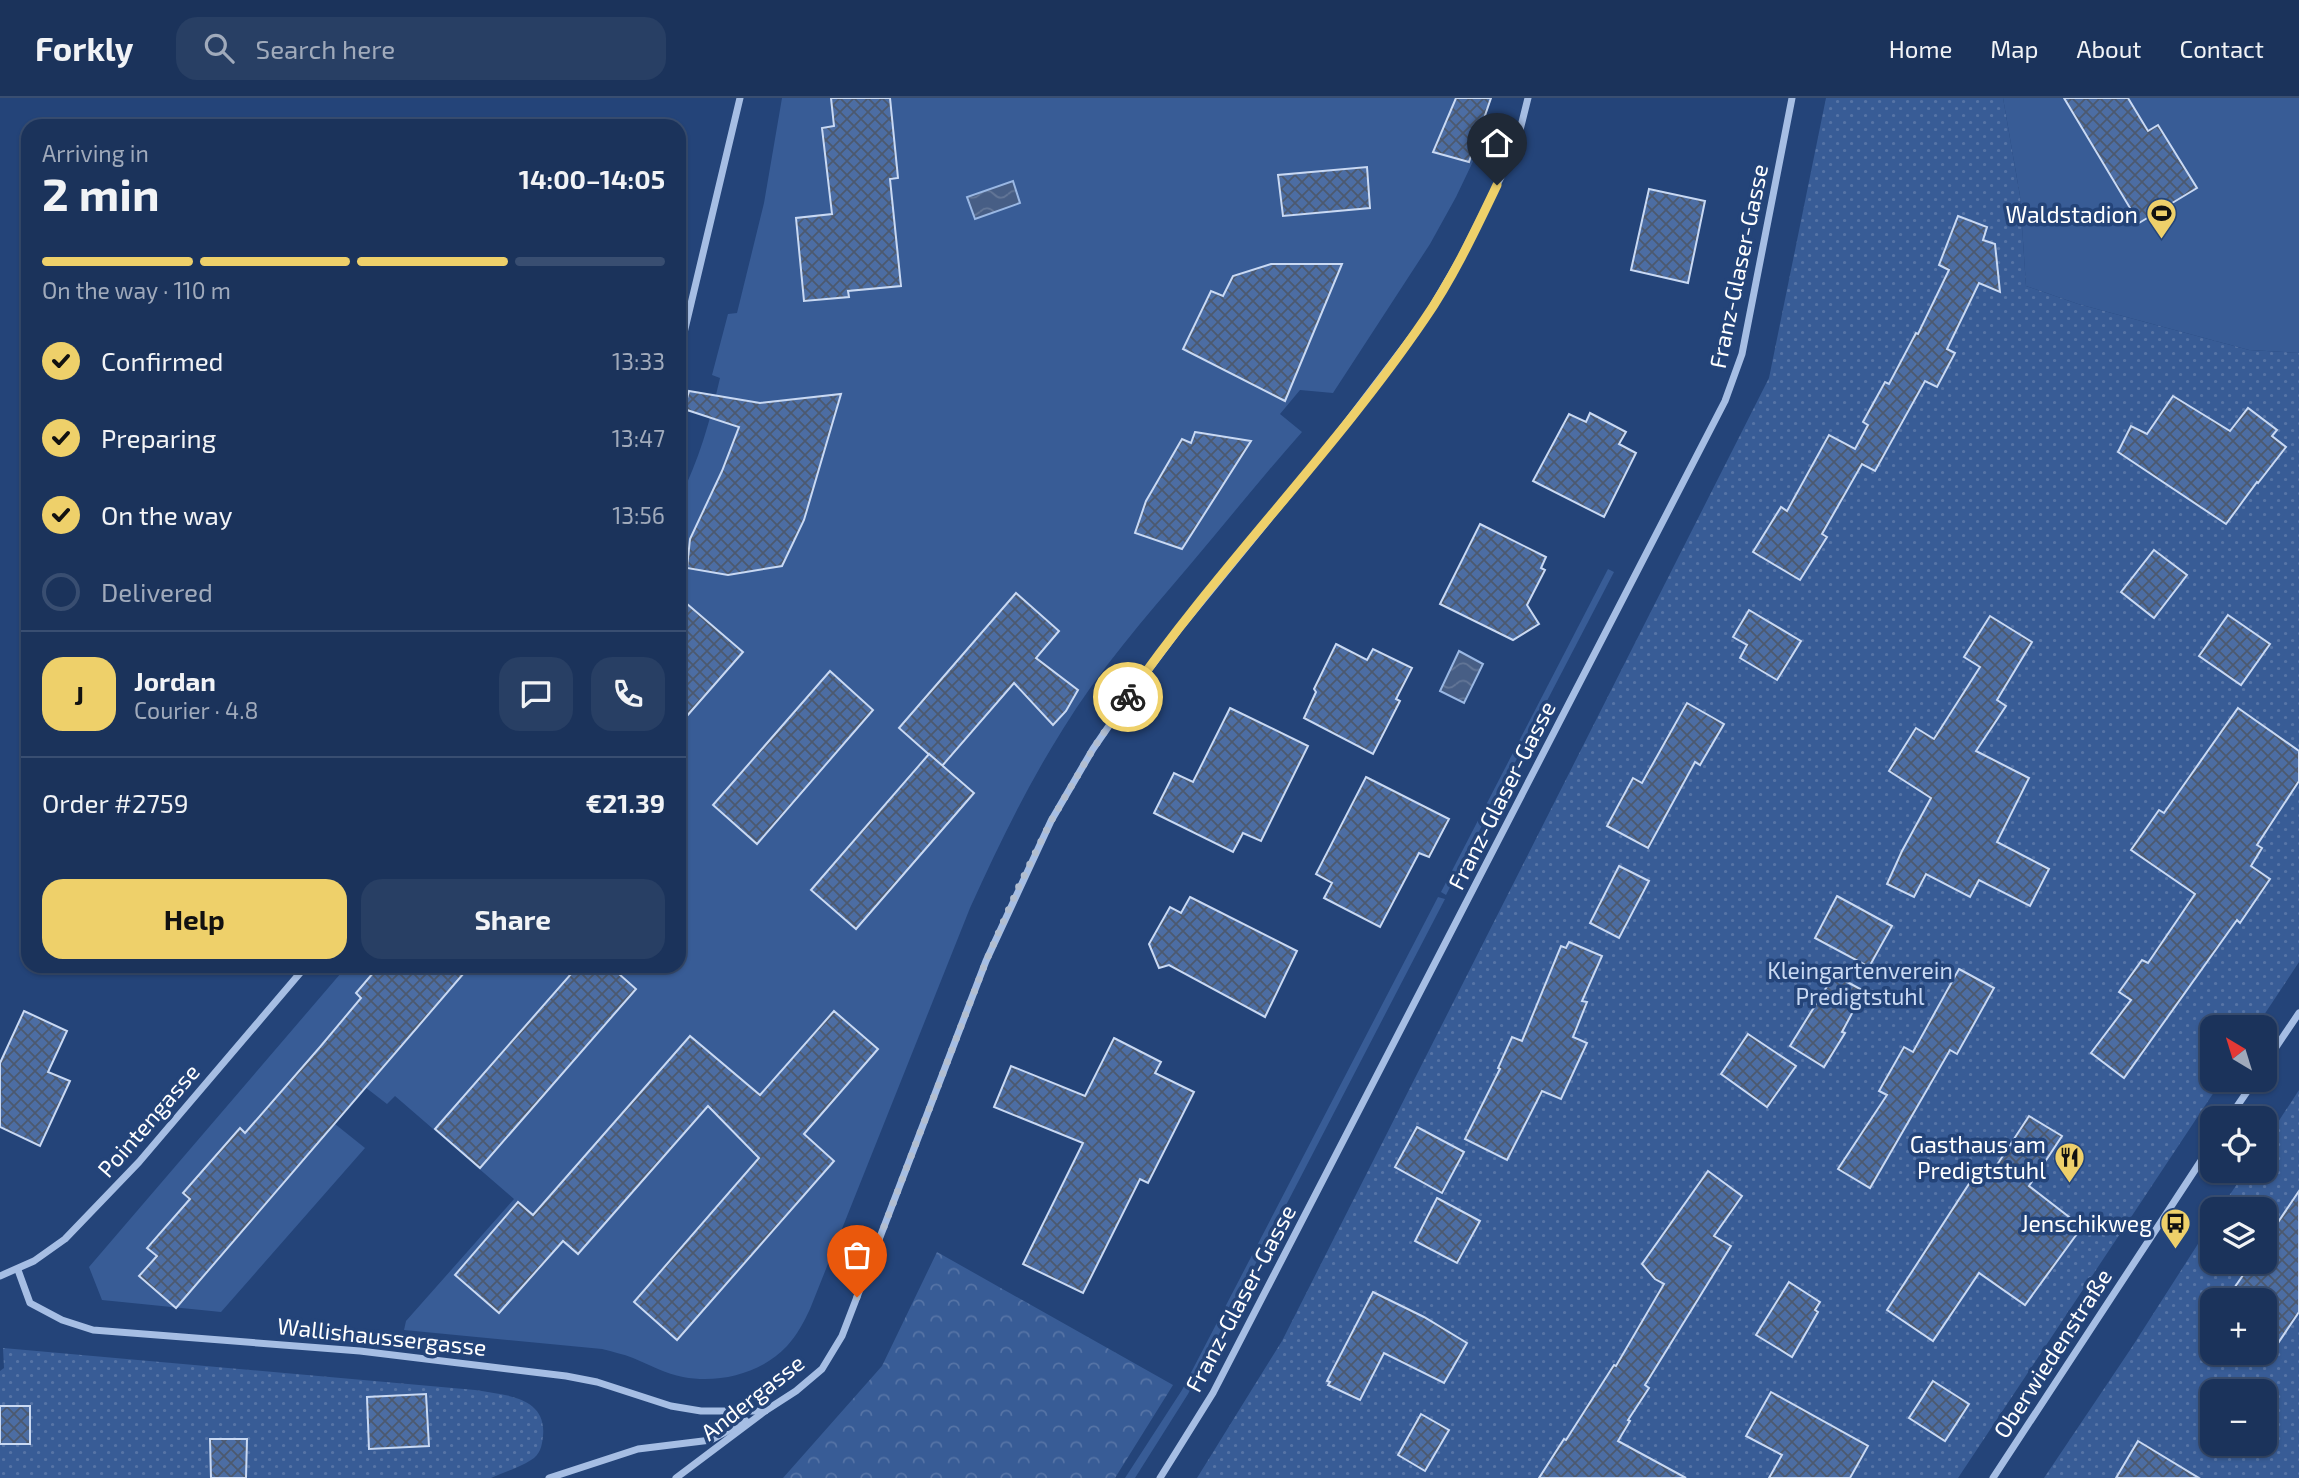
<!DOCTYPE html>
<html lang="en">
<head>
<meta charset="utf-8">
<style>
  :root { --surface:#1b335b; --page:#283f64; --text:#f1f3f6; --muted:#a0aabb; --line:#394e71; --accent:#eed06a }
  body { margin:0; font-family:"Exo 2",sans-serif; background:var(--page); color:var(--text); height:100vh; display:flex; flex-direction:column; font-size:26px; white-space:nowrap }
  * { box-sizing:border-box; margin:0 }
  p { font-size:23px; color:var(--muted) }
  .icon { flex:none; width:38px; height:38px; fill:none; stroke:currentColor; stroke-width:2; stroke-linecap:round; stroke-linejoin:round }
  .map { position:relative; flex:1; overflow:hidden }
  .sheet { position:absolute; left:21px; top:21px; width:665px; height:854px; display:flex; flex-direction:column; background:var(--surface); border-radius:21px; box-shadow:0 2px 5px #0004,0 0 0 2px var(--line) }
  .sheet>* { flex:none }
  .needle { width:46px; rotate:322deg }
  .controls { position:absolute; left:2200px; top:917px; display:grid; gap:14px }
  .controls a { display:grid; place-items:center; width:77px; height:77px; border-radius:14px; background:var(--surface); box-shadow:0 2px 5px #0004,0 0 0 2px var(--line); font-size:35px }
  .pin { position:absolute; display:grid; place-items:center; width:60px; height:60px; color:#fff; margin:-72px -30px; border-radius:50% 50% 50% 0; rotate:-45deg; box-shadow:0 0 7px #0007 }
  .pin .icon { rotate:45deg }
  .courier { position:absolute; display:grid; place-items:center; width:70px; height:70px; margin:-35px; border:5px solid #eed06a; border-radius:50%; background:#fff; color:#222; box-shadow:0 2px 9px #0007 }
  .head em { font-style:normal; font-weight:700 }
  .head div { display:flex; flex-direction:column-reverse }
  .head { display:flex; align-items:center; justify-content:space-between; height:119px; padding:0 21px }
  h1 { font-size:46px; font-weight:700; line-height:52px }
  .bar { display:grid; grid-template-columns:repeat(4,1fr); gap:10px 7px; align-content:center; height:84px; padding:0 21px }
  .bar i { height:9px; border-radius:5px; background:var(--line) }
  .bar .current { background:var(--accent) }
  .bar p { grid-column:span 4 }
  .line { display:flex; align-items:center; gap:18px; padding:0 21px; border-top:2px solid var(--line) }
  .line div { flex:1 }
  .round { display:grid; place-items:center; flex:none; width:74px; height:74px; border-radius:21px; background:var(--page) }
  ol { padding:0 21px; list-style:none }
  li { display:flex; align-items:center; gap:21px; height:77px }
  li p { margin-inline-start:auto }
  li .icon { padding:7px; border-radius:50%; background:var(--accent); color:#111; stroke-width:4 }
  li:last-child { color:var(--muted) }
  li i { width:38px; height:38px; border:4px solid var(--line); border-radius:50% }
  .action { display:flex; gap:14px; margin-top:auto; padding:14px 21px }
  .action a { flex:1; height:80px; border-radius:21px; background:var(--accent); color:#111; font-size:28px; font-weight:700; line-height:80px; text-align:center }
  .action a+a { background:var(--page); color:var(--text) }
  header { display:flex; align-items:center; gap:42px; box-sizing:border-box; height:98px; padding:0 35px; background:var(--surface); border-bottom:2px solid var(--line) }
  header strong { font-size:33px }
  nav { display:flex; gap:38px; margin-inline-start:auto; font-size:24px }
  .search { width:490px; height:63px; background:var(--page); display:flex; align-items:center; gap:18px; box-sizing:border-box; padding:0 24px; border-radius:21px; color:var(--muted); font-size:26px }
  .map>svg:first-child { display:block }
  .grass { fill:#385c96 }
  .park { fill:url(#park-crowns) }
  .garden { fill:url(#garden-dots); fill-rule:evenodd }
  .water { fill:url(#water-waves); stroke:#9ab8e4; stroke-width:2 }
  .building { fill:url(#building-cross-hatch); stroke:#c9d9f3; stroke-width:2 }
  .lines { fill:none; stroke-linecap:round; stroke-linejoin:round }
  .street { stroke:#a6bee4; stroke-width:7 }
  .done { stroke:#b2bed0; stroke-width:7; stroke-dasharray:0 12.6 }
  .route { stroke:#eed06a; stroke-width:9 }
  .labels { text-anchor:middle; dominant-baseline:central; stroke-width:7; stroke-linejoin:round; paint-order:stroke }
  .poi-label { font-size:23px; fill:#fff; stroke:#244479; text-anchor:end }
  .street-label { font-size:23px; fill:#fff; stroke:#244479 }
  .park-label { font-size:23px; fill:#c9d9f3; stroke:#244479 }
</style>
</head>
<body>
<header>
<strong>Forkly</strong>
<div class="search"><svg class="icon" aria-label="search" viewBox="0 0 24 24"><circle cx="10" cy="10" r="6"/><path d="M15 15l6 6"/></svg>Search here</div>
<nav><a>Home</a><a>Map</a><a>About</a><a>Contact</a></nav>
</header>
<div class="map">
<svg width="2299" height="1380" viewBox="0 0 2299 1380">
  <defs>
    <pattern id="park-crowns" width="20" height="18" patternUnits="userSpaceOnUse" patternTransform="scale(1.75)"><rect width="20" height="18" fill="#385c96"/><path d="M2 6a3 3 0 1 1 6 0M12 15a3 3 0 1 1 6 0" fill="none" stroke="#5674a6"/></pattern>
    <pattern id="garden-dots" width="8" height="8" patternUnits="userSpaceOnUse" patternTransform="scale(1.75)"><rect width="8" height="8" fill="#385c96"/><path d="M2 2h.1M6 6h.1" fill="none" stroke="#5674a6" stroke-width="1.8" stroke-linecap="round"/></pattern>
    <pattern id="water-waves" width="16" height="10" patternUnits="userSpaceOnUse" patternTransform="scale(1.75)"><rect width="16" height="10" fill="#475e85"/><path d="M0 5q4-4 8 0t8 0" fill="none" stroke="#637697"/></pattern>
    <pattern id="building-cross-hatch" width="8" height="8" patternUnits="userSpaceOnUse" patternTransform="scale(1.75)"><rect width="8" height="8" fill="#4c6da3"/><path d="M0 0l8 8M0 8l8-8" fill="none" stroke="#4c596f"/></pattern>
  </defs>
  <rect width="100%" height="100%" fill="#244479"/>
  <!-- grass -->
  <g class="grass">
    <path d="M782,0H1490L1478,53L1456,99L1430,146L1333,295L1300,292L1280,316L1302,334C1263,378 1227,423 1189,468C1145,520 1099,572 1063,631C1027,688 998,748 970,810L810,1211C804,1224 797,1237 787,1248C762,1275 720,1286 683,1279C666,1276 650,1267 633,1260C623,1256 613,1254 602,1251L404,1232L406,1223L514,1101L395,998L387,1006L365,989L335,1026L365,1050L221,1214L102,1202L89,1169L347,868H679V402C699,362 710,323 720,280L712,277L728,216L737,215L764,105Z"/>
    <path d="M2003,0H2299V255L2249,252L2078,206L2026,188L2020,98Z"/>
    <path d="M1608,471L1614,474L1446,797L1441,794Z"/>
    <path d="M1438,799L1445,801L1188,1296L1135,1380H1125L1182,1292Z"/>
  </g>
  <!-- park -->
  <path class="park" d="M937,1154L1173,1287L1115,1380H783L882,1268Z"/>
  <!-- garden -->
  <g class="garden">
    <path d="M1826,0H2003L2020,98L2026,188L2078,206L2249,252L2299,255V864L2256,929H2212V982H2222L1958,1380H1197L1282,1243L1769,280Z"/>
    <path d="M2299,992V1380H2044L2132,1249L2212,1124V1164H2264V1111H2220L2246,1073H2264L2265,1044ZM2212,1202H2264V1255H2212ZM2212,1293H2264V1346H2212Z"/>
    <path d="M3,1250L475,1292C504,1297 547,1298 543,1338C542,1348 540,1357 531,1362C519,1370 504,1374 491,1380H0V1273L4,1270Z"/>
  </g>
  <!-- water -->
  <g class="water">
    <path d="M1013,83L1020,105L975,121L967,99Z"/>
    <path d="M1459,553L1483,566L1464,605L1440,593Z"/>
  </g>
  <!-- building -->
  <g class="building">
    <path d="M831,0H890L898,80L890,81L901,188L848,193L849,199L804,203L796,120L832,116L822,30L834,28Z"/>
    <path d="M1456,0H1491L1469,64L1433,54Z"/>
    <path d="M2064,0H2128L2148,33L2158,27L2197,90L2139,125Z"/>
    <path d="M1367,69L1370,110L1283,118L1278,77Z"/>
    <path d="M1649,91L1705,103L1688,185L1631,172Z"/>
    <path d="M1958,118L1987,129L1983,142L1995,146L2000,194L1979,185L1947,251L1955,255L1937,289L1925,283L1875,373L1862,366L1822,436L1827,439L1800,482L1753,454L1781,409L1787,413L1829,337L1855,351L1868,327L1863,324L1885,284L1889,286L1916,235L1918,236L1949,172L1939,167Z"/>
    <path d="M1271,166H1342L1285,303L1183,251L1211,193L1223,198L1233,178Z"/>
    <path d="M689,293L760,305L841,296L804,422L782,468L728,477L687,470L690,441L722,373L739,329L684,311Z"/>
    <path d="M2173,298L2230,333L2248,310L2277,332L2272,338L2286,349L2258,385L2257,384L2226,426L2118,354L2131,328L2147,336Z"/>
    <path d="M1590,315L1626,334L1619,346L1636,355L1604,419L1533,383L1569,316L1586,324Z"/>
    <path d="M1195,334L1251,343L1182,451L1135,435L1146,403L1182,341L1191,345Z"/>
    <path d="M1480,426L1546,459L1541,470L1545,472L1527,507L1539,526L1513,542L1440,506Z"/>
    <path d="M2154,452L2187,477L2154,520L2121,494Z"/>
    <path d="M1016,495L1059,533L1036,560L1078,592L1066,613L1053,627L1014,585L942,668L899,630Z"/>
    <path d="M679,499L743,554L679,627Z"/>
    <path d="M1749,512L1801,543L1777,582L1740,560L1747,547L1733,539Z"/>
    <path d="M2228,517L2270,546L2241,587L2199,558Z"/>
    <path d="M1990,518L2032,544L1997,602L2006,608L1976,653L2029,680L1997,744L2049,771L2030,808L1979,782L1970,799L1926,776L1914,799L1887,786L1902,753L1931,700L1889,673L1916,630L1934,641L1980,569L1964,559Z"/>
    <path d="M1336,546L1367,562L1373,551L1412,570L1396,601L1400,603L1373,656L1304,620L1316,594L1314,591Z"/>
    <path d="M830,573L873,612L757,746L713,707Z"/>
    <path d="M1687,605L1724,626L1700,667L1695,664L1648,750L1607,728L1633,680L1642,685Z"/>
    <path d="M1230,610L1308,648L1261,743L1243,735L1233,754L1154,715L1174,675L1193,684Z"/>
    <path d="M2238,610L2299,653V683L2257,747L2262,750L2251,768L2270,781L2240,825L2237,822L2124,980L2091,955L2131,902L2119,894L2142,862L2148,865L2195,796L2131,752L2159,712L2164,715Z"/>
    <path d="M929,656L974,695L856,831L811,792Z"/>
    <path d="M1366,679L1449,721L1429,759L1419,755L1380,829L1324,800L1332,785L1316,776Z"/>
    <path d="M1619,768L1649,783L1619,840L1590,825Z"/>
    <path d="M1837,798L1892,828L1869,869L1815,840Z"/>
    <path d="M1190,799L1297,853L1265,919L1169,867L1159,870L1149,846L1170,809L1181,815Z"/>
    <path d="M1569,844L1602,858L1582,903L1587,904L1573,939L1587,945L1561,1001L1542,993L1507,1062L1465,1041L1500,971L1498,970L1512,939L1522,943L1561,848L1566,850Z"/>
    <path d="M379,868H470L176,1210L139,1178L157,1158L147,1150L190,1101L183,1095L240,1030L245,1035L320,949L361,900L356,895Z"/>
    <path d="M578,868H610L636,891L480,1070L435,1031Z"/>
    <path d="M1959,871L1994,890L1957,956L1950,952L1870,1090L1838,1071L1887,997L1879,993L1904,949L1913,954Z"/>
    <path d="M1834,877L1864,893L1842,934L1845,935L1824,969L1790,948Z"/>
    <path d="M24,913L67,933L48,974L70,983L40,1048L0,1029V965Z"/>
    <path d="M834,913L878,951L804,1036L834,1063L677,1242L634,1204L759,1060L708,1008L578,1156L563,1143L499,1215L455,1177L518,1104L533,1117L690,938L760,997Z"/>
    <path d="M1748,936L1796,968L1767,1009L1721,976Z"/>
    <path d="M1114,940L1161,964L1155,975L1194,994L1148,1085L1140,1081L1083,1195L1023,1166L1083,1045L994,1009L1011,968L1085,998Z"/>
    <path d="M2029,1018L2062,1038L2029,1088L2082,1129L2025,1207L1979,1175L1933,1243L1887,1212L1980,1069L1991,1076Z"/>
    <path d="M1417,1029L1464,1054L1442,1095L1395,1069Z"/>
    <path d="M1708,1073L1742,1098L1714,1138L1731,1148L1645,1287L1649,1290L1628,1322L1630,1323L1618,1343L1686,1380H1539L1564,1341L1566,1342L1614,1267L1616,1268L1664,1186L1655,1181L1642,1166Z"/>
    <path d="M2299,1093V1214L2264,1266V1202H2226L2252,1164H2264V1145Z"/>
    <path d="M1437,1100L1480,1123L1457,1165L1415,1143Z"/>
    <path d="M1789,1184L1820,1204L1815,1212L1818,1214L1792,1259L1756,1237Z"/>
    <path d="M1373,1194L1424,1219L1467,1245L1444,1285L1384,1255L1360,1302L1328,1287L1330,1284L1327,1283Z"/>
    <path d="M1933,1283L1969,1306L1945,1343L1909,1320Z"/>
    <path d="M1771,1294L1868,1348L1850,1380H1769L1782,1357L1746,1338Z"/>
    <path d="M426,1296L429,1348L369,1351L367,1299Z"/>
    <rect x="0" y="1308" width="30" height="38"/>
    <path d="M1421,1316L1449,1332L1425,1373L1398,1357Z"/>
    <path d="M210,1341H247L246,1380H211Z"/>
    <path d="M2138,1343L2199,1380H2116Z"/>
  </g>
  <g class="lines">
    <!-- street -->
    <g class="street">
      <path d="M679,256L740,0"/>
      <path d="M2264,967L2299,915"/>
      <path d="M2229,1020L2255,982"/>
      <path d="M18,1172L30,1205L62,1222L93,1232L360,1253L566,1278L597,1284L671,1308L701,1313H765"/>
      <path d="M0,1178L34,1163L65,1141L139,1064L306,868"/>
      <path d="M549,1380L638,1351L711,1342L746,1323"/>
      <path d="M676,1380L765,1313L796,1293L822,1271L842,1238L986,863L1051,723L1093,651L1133,593L1180,530L1327,350L1425,221L1460,161L1507,67L1520,32L1528,0"/>
      <path d="M1160,1380L1213,1295L1725,303L1742,256L1792,0"/>
      <path d="M1993,1380L2212,1046"/>
    </g>
  </g>
  <g class="lines">
    <!-- done -->
    <path class="done" d="M857,1199L986,863L1019,788L1051,723L1093,651L1128,599"/>
    <!-- route -->
    <path class="route" d="M1128,599C1219,468 1334,354 1424,222C1453,180 1475,133 1497,87"/>
  </g>
  <!-- icons -->
  <defs>
    <symbol id="stadium-pin" viewBox="-11 -11 22 30"><path d="M0 17L-7.5 6A9.5 9.5 0 1 1 7.5 6Z" fill="#eed06a" stroke="#244479"/><path d="M0-5a6.5 5 0 1 0 0 10a6.5 5 0 1 0 0-10ZM-3.5-1.8h7v3.6h-7Z" fill="#111"/></symbol>
    <symbol id="restaurant-pin" viewBox="-11 -11 22 30"><path d="M0 17L-7.5 6A9.5 9.5 0 1 1 7.5 6Z" fill="#eed06a" stroke="#244479"/><path d="M-5-6h1v4h1v-4h1v4h1v-4h1v5L-1.5 .5V6h-2V.5L-5-1ZM5-6V6H3V1.5H1.5Q1.5-4 5-6Z" fill="#111"/></symbol>
    <symbol id="bus-pin" viewBox="-11 -11 22 30"><path d="M0 17L-7.5 6A9.5 9.5 0 1 1 7.5 6Z" fill="#eed06a" stroke="#244479"/><path d="M-5-6H5V4H4V6H2V4H-2V6H-4V4H-5ZM-3.5-4V0h7V-4ZM-3.5 1.2v1.5H-2V1.2ZM2 1.2v1.5H3.5V1.2Z" fill="#111"/></symbol>
  </defs>
  <g fill-rule="evenodd">
    <use href="#stadium-pin" x="2144" y="98" width="35" height="47"/>
    <use href="#restaurant-pin" x="2052" y="1042" width="35" height="47"/>
    <use href="#bus-pin" x="2158" y="1108" width="35" height="47"/>
  </g>
  <g class="labels">
    <!-- poi labels -->
    <g class="poi-label">
      <text x="2138" y="116">Waldstadion</text>
      <text x="2046" y="1046">Gasthaus am<tspan x="2046" dy="26">Predigtstuhl</tspan></text>
      <text x="2152" y="1125">Jenschikweg</text>
    </g>
    <!-- street labels -->
    <g class="street-label">
      <text transform="translate(1738 168) rotate(-78)">Franz-Glaser-Gasse</text>
      <text transform="translate(1501 697) rotate(-63)">Franz-Glaser-Gasse</text>
      <text transform="translate(148 1022) rotate(-49)">Pointengasse</text>
      <text transform="translate(1240 1200) rotate(-62)">Franz-Glaser-Gasse</text>
      <text transform="translate(382 1238) rotate(6)">Wallishaussergasse</text>
      <text transform="translate(2052 1255) rotate(-57)">Oberwiedenstraße</text>
      <text transform="translate(752 1299) rotate(-38)">Andergasse</text>
    </g>
    <!-- park labels -->
    <g class="park-label">
      <text x="1860" y="872">Kleingartenverein<tspan x="1860" dy="26">Predigtstuhl</tspan></text>
    </g>
  </g>
</svg>
<div class="controls">
<a><svg class="needle" viewBox="-14 -14 28 28"><path d="M0-13l5 13h-10z" fill="#e53935"/><path d="M0 13l5-13h-10z" fill="#a0aabb"/></svg></a>
<a><svg class="icon" aria-label="locate" viewBox="0 0 24 24"><circle cx="12" cy="12" r="6"/><path d="M12 2v4M12 18v4M2 12h4M18 12h4"/></svg></a>
<a><svg class="icon" aria-label="layers" viewBox="0 0 24 24"><path d="M12 4l9 5-9 5-9-5zM3 14l9 5 9-5"/></svg></a>
<a>+</a>
<a>−</a>
</div>
<div class="pin" style="left:857px;top:1199px;background:#ea580c"><svg class="icon" aria-label="bag" viewBox="0 0 24 24"><path d="M5 8h14l-1 12H6zM9 8a3 3 0 0 1 6 0"/></svg></div>
<div class="pin" style="left:1497px;top:87px;background:#1f2937"><svg class="icon" aria-label="home" viewBox="0 0 24 24"><path d="M3 11l9-7 9 7M6 9v11h12V9"/></svg></div>
<div class="courier" style="left:1128px;top:599px"><svg class="icon" aria-label="bike" viewBox="0 0 24 24"><circle cx="6" cy="16" r="4"/><circle cx="18" cy="16" r="4"/><path d="M6 16l4-8h5l3 8M10 8l3 8H6M13 5h3"/></svg></div>
<section class="sheet">
<div class="head"><div><h1>2 min</h1><p>Arriving in</p></div><em>14:00–14:05</em></div>
<div class="bar"><i class="current"></i><i class="current"></i><i class="current"></i><i></i><p>On the way · 110 m</p></div>
<ol>
<li><svg class="icon" aria-label="check" viewBox="0 0 24 24"><path d="M5 12l5 5 9-10"/></svg>Confirmed<p>13:33</p></li>
<li><svg class="icon" aria-label="check" viewBox="0 0 24 24"><path d="M5 12l5 5 9-10"/></svg>Preparing<p>13:47</p></li>
<li><svg class="icon" aria-label="check" viewBox="0 0 24 24"><path d="M5 12l5 5 9-10"/></svg>On the way<p>13:56</p></li>
<li><i></i>Delivered</li>
</ol>
<div class="line" style="height:126px"><b class="round" style="background:var(--accent);color:#111">J</b><div><b>Jordan</b><p>Courier · 4.8</p></div><a class="round"><svg class="icon" aria-label="chat" viewBox="0 0 24 24"><path d="M4 5h16v11H9l-5 4z"/></svg></a><a class="round"><svg class="icon" aria-label="phone" viewBox="0 0 24 24"><path d="M5 4h4l2 5-3 2q2 4 5 5l2-3 5 2v4C11 20 4 13 5 4z"/></svg></a></div>
<div class="line" style="height:91px"><div>Order #2759</div><b>€21.39</b></div>
<div class="action"><a>Help</a><a>Share</a></div>
</section>
</div>
</body>
</html>
